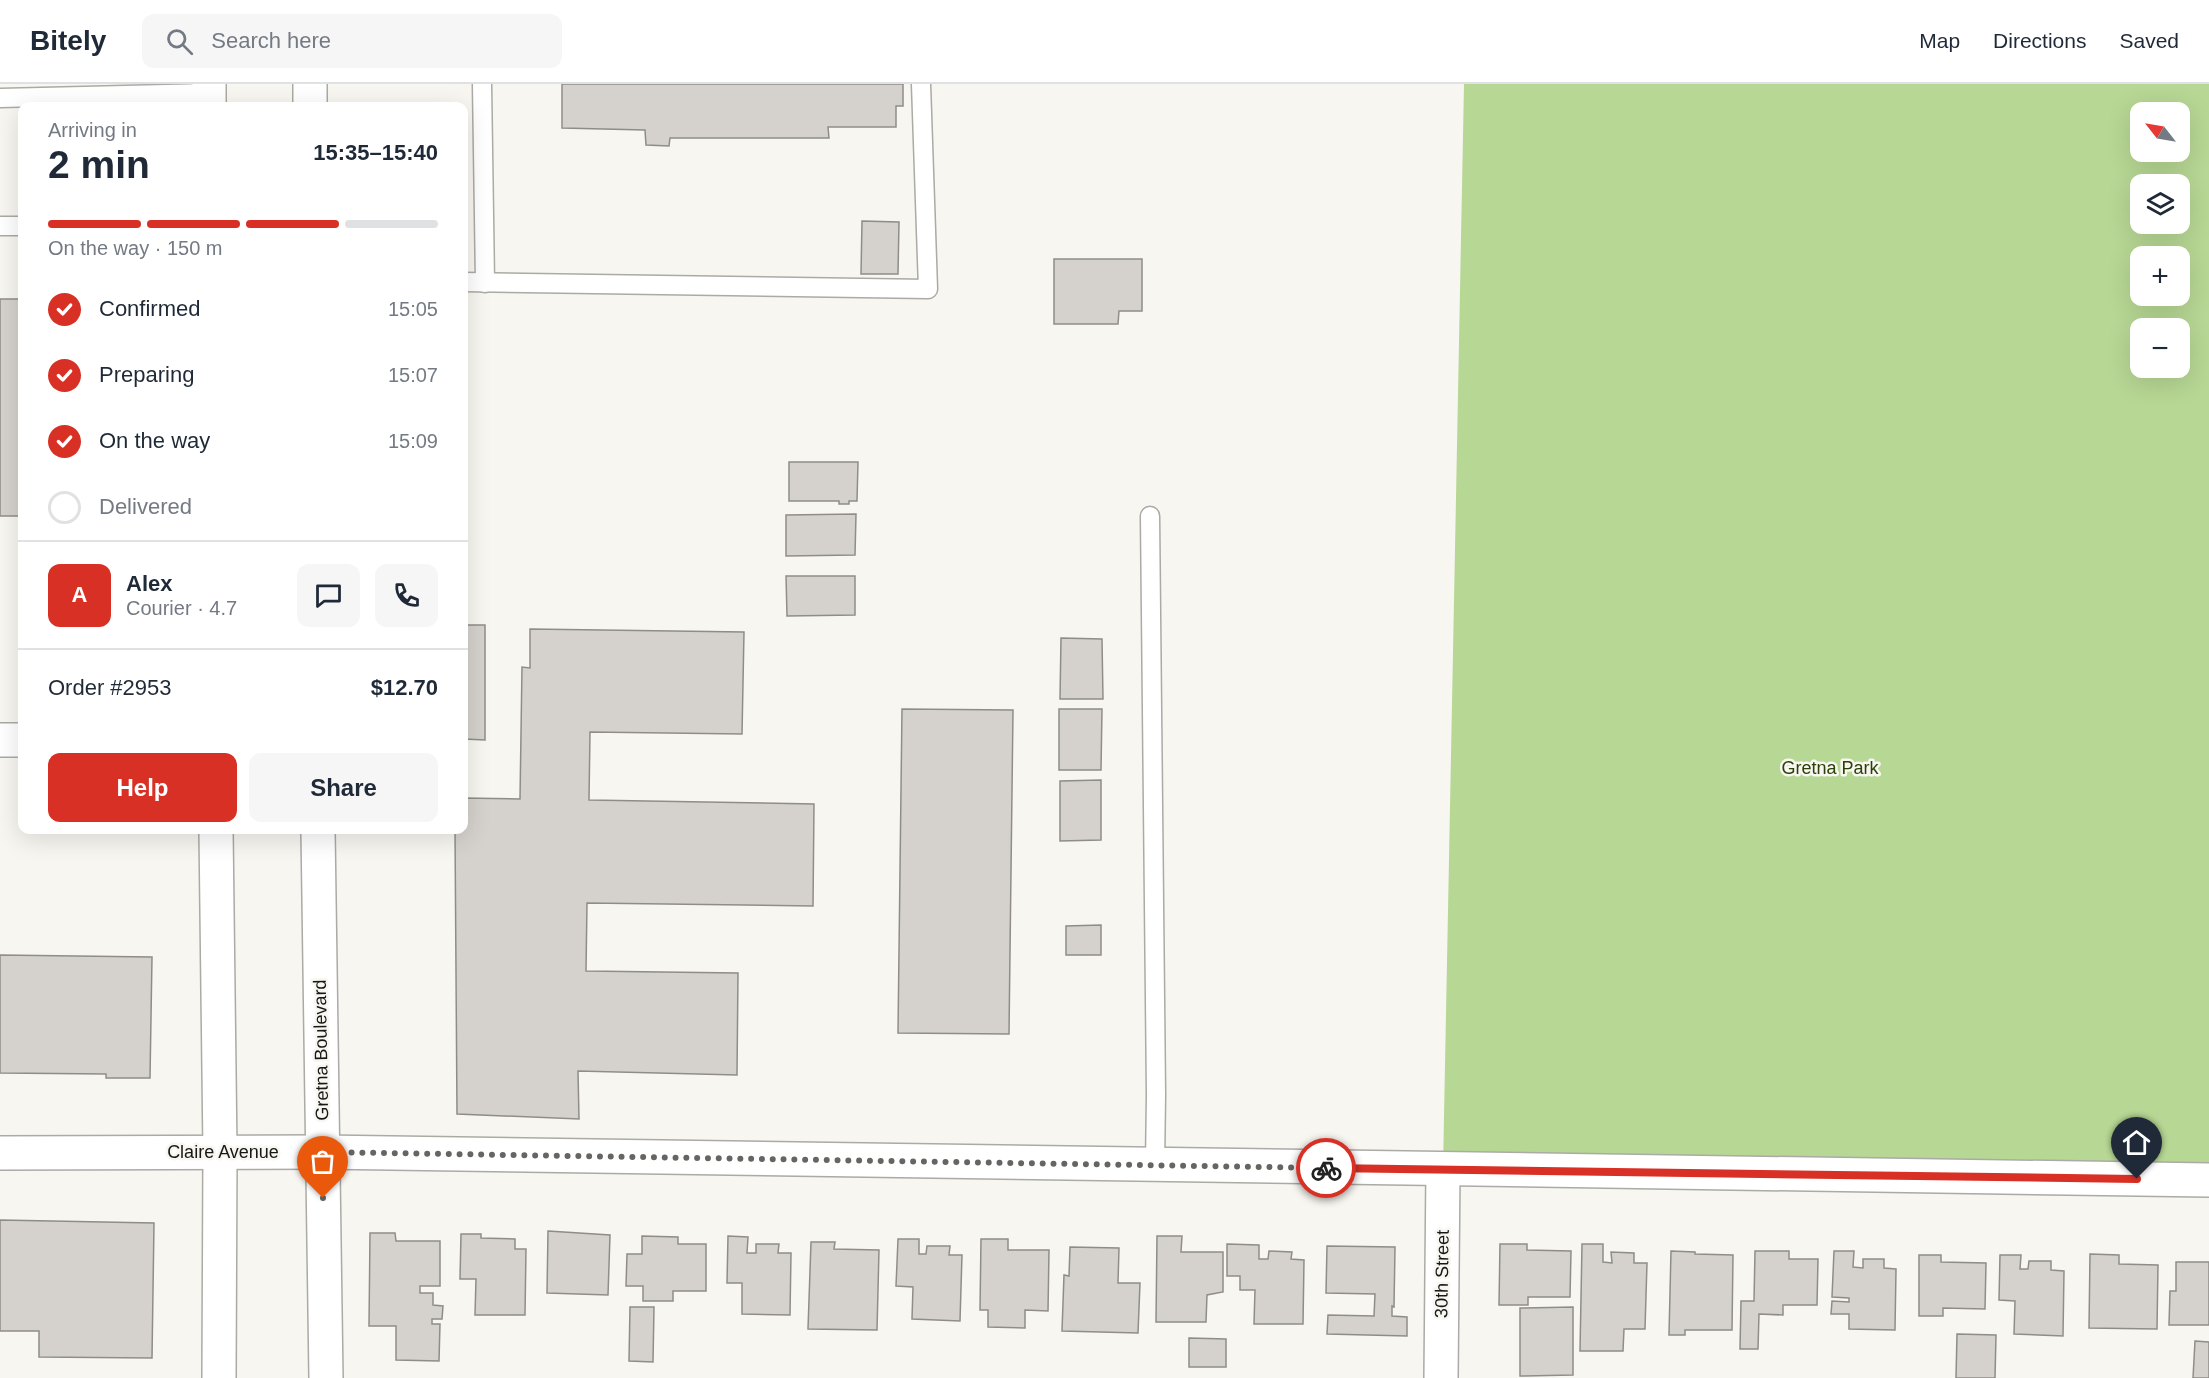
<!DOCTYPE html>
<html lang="en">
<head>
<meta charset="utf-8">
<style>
  :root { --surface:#fff; --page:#f6f6f7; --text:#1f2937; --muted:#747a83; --line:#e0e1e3; --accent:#d93025 }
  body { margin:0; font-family:Helvetica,sans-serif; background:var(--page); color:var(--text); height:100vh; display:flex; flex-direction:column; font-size:22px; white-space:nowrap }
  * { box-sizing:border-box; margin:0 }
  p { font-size:20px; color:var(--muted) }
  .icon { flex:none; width:33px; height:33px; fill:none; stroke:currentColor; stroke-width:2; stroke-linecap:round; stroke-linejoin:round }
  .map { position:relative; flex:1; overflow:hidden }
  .details { position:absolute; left:18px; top:18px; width:450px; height:732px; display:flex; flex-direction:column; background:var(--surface); border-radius:12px; box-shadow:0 6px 24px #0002 }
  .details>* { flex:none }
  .needle { width:39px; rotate:301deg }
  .tools { position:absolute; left:2130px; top:18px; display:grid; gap:12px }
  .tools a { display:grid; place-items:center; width:60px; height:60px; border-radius:12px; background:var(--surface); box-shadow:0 6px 24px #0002; font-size:30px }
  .pin { position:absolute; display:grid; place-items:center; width:51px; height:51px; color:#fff; margin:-62px -26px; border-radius:50% 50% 50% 0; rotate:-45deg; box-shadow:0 0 6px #0007 }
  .pin .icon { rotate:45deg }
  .courier { position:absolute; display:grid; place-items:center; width:60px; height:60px; margin:-30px; border:4px solid #d93025; border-radius:50%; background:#fff; color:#222; box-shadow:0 2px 8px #0007 }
  .overview em { font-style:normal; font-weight:700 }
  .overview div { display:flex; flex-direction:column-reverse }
  .overview { display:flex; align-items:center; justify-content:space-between; height:102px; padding:0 30px }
  h1 { font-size:39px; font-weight:700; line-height:45px }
  .bar { display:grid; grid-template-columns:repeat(4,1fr); gap:9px 6px; align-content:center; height:72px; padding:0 30px }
  .bar i { height:8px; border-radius:4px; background:var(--line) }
  .bar .on { background:var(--accent) }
  .bar p { grid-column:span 4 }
  .line { display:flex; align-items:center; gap:15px; padding:0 30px; border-top:2px solid var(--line) }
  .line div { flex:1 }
  .round { display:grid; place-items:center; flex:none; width:63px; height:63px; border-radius:12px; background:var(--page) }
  ol { padding:0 30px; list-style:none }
  li { display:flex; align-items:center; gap:18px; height:66px }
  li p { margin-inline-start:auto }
  li .icon { padding:6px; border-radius:50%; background:var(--accent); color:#fff; stroke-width:4 }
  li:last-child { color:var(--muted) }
  li i { width:33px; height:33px; border:3px solid var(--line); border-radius:50% }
  .action { display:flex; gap:12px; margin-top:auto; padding:12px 30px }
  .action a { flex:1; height:69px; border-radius:12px; background:var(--accent); color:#fff; font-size:24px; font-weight:700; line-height:69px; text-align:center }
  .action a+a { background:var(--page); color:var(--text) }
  header { display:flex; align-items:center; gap:36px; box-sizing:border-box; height:84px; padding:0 30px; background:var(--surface); border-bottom:2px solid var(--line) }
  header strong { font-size:28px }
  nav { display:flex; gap:33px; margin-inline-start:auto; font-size:21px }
  .search { width:420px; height:54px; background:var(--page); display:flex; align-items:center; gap:15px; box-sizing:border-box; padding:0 21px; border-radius:12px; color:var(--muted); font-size:22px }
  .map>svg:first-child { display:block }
  .green { fill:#b7d794; fill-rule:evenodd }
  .building { fill:#d5d2cd; stroke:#908d89; stroke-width:1.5 }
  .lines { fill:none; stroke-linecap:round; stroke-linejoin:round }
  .lane-casing { stroke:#abaaa5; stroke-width:21 }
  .street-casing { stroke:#abaaa5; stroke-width:36 }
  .secondary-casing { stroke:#abaaa5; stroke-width:36 }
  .lane { stroke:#fff; stroke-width:18 }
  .street { stroke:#fff; stroke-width:33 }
  .secondary { stroke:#fff; stroke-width:33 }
  .done { stroke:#656562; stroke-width:6; stroke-dasharray:0 10.8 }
  .route { stroke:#d93025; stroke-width:8 }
  .labels { text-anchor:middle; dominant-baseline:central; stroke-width:5; stroke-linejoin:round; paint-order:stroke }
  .park-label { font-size:18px; fill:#2a4007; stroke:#f7f6f1 }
  .street-label { font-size:18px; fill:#171715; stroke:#f7f6f1 }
</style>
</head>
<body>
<header>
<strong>Bitely</strong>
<div class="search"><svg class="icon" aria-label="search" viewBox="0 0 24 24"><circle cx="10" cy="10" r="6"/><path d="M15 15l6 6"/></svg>Search here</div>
<nav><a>Map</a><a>Directions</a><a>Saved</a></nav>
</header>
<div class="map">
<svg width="2209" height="1294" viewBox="0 0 2209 1294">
  <rect width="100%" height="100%" fill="#f7f6f1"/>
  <!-- green -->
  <path class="green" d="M1464,0H2209V1094L1443,1085ZM2140,28H2180V68H2140ZM2140,100H2180V140H2140ZM2140,172H2180V212H2140ZM2140,244H2180V284H2140Z"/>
  <!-- building -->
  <g class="building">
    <path d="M562,0H903V22H896V43H828L829,54H670L669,62L646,61L645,46L562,44Z"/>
    <path d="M862,137L899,138L898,190H861Z"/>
    <path d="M1054,175H1142V227H1119L1118,240H1054Z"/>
    <rect x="0" y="215" width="22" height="217"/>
    <path d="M789,378H858L857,417H849V420H839V417H789Z"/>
    <path d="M856,430L855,471L786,472V431Z"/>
    <path d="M786,492H855V531L787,532Z"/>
    <path d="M20,517H22V593H19Z"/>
    <path d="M464,541H485V656L464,655Z"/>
    <path d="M530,545L744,548L742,650L590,648L589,716L814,720L813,822L587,819L586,887L738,889L737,991L578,987L579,1035L457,1030L455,746H464V714L520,715L522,583L530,584Z"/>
    <path d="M1061,554L1102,555L1103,615H1060Z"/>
    <path d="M902,625L1013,626L1009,950L898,949Z"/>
    <path d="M1059,625H1102L1101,686H1059Z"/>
    <path d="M1101,696V756L1060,757V697Z"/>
    <path d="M1101,841V871H1066V842Z"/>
    <path d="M0,871L152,873L150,994H106V990L0,989Z"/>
    <path d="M0,1136L154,1139L152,1274L39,1273V1247H0Z"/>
    <path d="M548,1147L610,1151L608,1211L547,1209Z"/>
    <path d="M370,1149H395L396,1157H440V1202H420V1209H433V1221L443,1222L442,1235H432V1240H440L439,1277L396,1276V1242H369Z"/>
    <path d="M461,1150H481V1154L515,1155V1165H526L525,1231H475L476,1195H460Z"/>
    <path d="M642,1152L678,1153V1160H706V1207H673V1217H643V1202H626L627,1170H642Z"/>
    <path d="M728,1152L748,1153L747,1169H756V1160H779L778,1169H791L790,1231L742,1230V1199H727Z"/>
    <path d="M1157,1152H1182L1181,1168H1223V1208L1207,1211L1206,1238H1156Z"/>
    <path d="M898,1155H919V1170H926L927,1162H950L949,1171H962L960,1237L912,1235L913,1203L896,1202Z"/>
    <path d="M981,1155H1008V1166H1049L1048,1227L1025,1226V1244L988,1243V1226H980Z"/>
    <path d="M811,1158H835L834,1165L879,1166L877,1246L808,1245Z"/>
    <path d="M1227,1160L1259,1161V1175H1268L1269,1167L1292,1168L1291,1175L1304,1176L1303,1240H1254L1255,1206H1240V1192H1227Z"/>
    <path d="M1500,1160H1527V1166L1571,1167L1570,1213H1528V1221H1499Z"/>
    <path d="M1582,1160H1603V1178L1612,1179L1611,1168L1634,1169V1179H1647L1645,1245H1624L1623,1267H1580Z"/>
    <path d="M1327,1162L1395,1163L1394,1223L1392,1222V1232L1407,1233V1252L1327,1250L1328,1231L1374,1232L1375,1210L1326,1209Z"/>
    <path d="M1070,1163L1119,1164L1118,1199H1140L1138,1249L1062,1247L1064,1191L1069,1192Z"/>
    <path d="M1671,1167L1695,1168V1170L1733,1171L1732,1246H1685V1251H1669Z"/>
    <path d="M1755,1167H1789V1175H1818L1817,1221H1783V1231L1759,1230L1758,1265H1740L1741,1217H1754Z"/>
    <path d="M1834,1167H1854L1853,1183L1863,1184V1175H1884V1184L1896,1185L1895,1246L1849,1245V1230H1831L1832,1217L1849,1218V1214L1832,1213Z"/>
    <path d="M2090,1170L2119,1171V1180L2158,1181L2157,1245L2089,1244Z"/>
    <path d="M1919,1171H1941V1178L1986,1179L1985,1225L1943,1224V1232H1919Z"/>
    <path d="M2000,1171H2021L2020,1185H2028L2029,1177H2051V1186L2064,1187L2063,1252L2014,1250L2015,1217L1999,1216Z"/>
    <path d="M2176,1178H2209V1241H2169L2170,1207H2176Z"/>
    <path d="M630,1223H654L653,1278L629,1277Z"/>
    <path d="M1573,1223V1291L1520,1292V1224Z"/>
    <path d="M1957,1250L1996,1251L1995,1294H1956Z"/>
    <path d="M1189,1254L1226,1255V1283H1189Z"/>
    <path d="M2195,1257L2209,1258V1294H2193Z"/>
  </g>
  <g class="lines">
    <defs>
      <g id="lane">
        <path d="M482,0L485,199"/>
        <path d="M0,14L209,9"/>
        <path d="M0,142H22"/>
        <path d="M464,198L928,205L921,0"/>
        <path d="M1150,432L1156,1011L1155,1081"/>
      </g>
      <g id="street">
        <path d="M0,656H22"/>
        <path d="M322,1068L2209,1096"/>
        <path d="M1441,1294L1443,1085"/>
      </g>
      <g id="secondary">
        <path d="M209,0V22"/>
        <path d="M310,22V0"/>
        <path d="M216,746L220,1068L219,1294"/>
        <path d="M318,746L326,1294"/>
        <path d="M0,1069L322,1068"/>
      </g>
    </defs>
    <!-- lane casing -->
    <use href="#lane" class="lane-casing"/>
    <!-- street casing -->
    <use href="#street" class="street-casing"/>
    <!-- secondary casing -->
    <use href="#secondary" class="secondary-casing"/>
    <!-- lane -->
    <use href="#lane" class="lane"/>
    <!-- street -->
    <use href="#street" class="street"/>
    <!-- secondary -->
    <use href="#secondary" class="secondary"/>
  </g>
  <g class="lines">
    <!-- done -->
    <path class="done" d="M323,1114L322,1068L1326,1084"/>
    <!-- route -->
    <path class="route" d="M1326,1084L2137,1095"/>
  </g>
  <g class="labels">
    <!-- park labels -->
    <g class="park-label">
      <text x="1830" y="684">Gretna Park</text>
    </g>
    <!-- street labels -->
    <g class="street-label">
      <text transform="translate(321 966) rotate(-91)">Gretna Boulevard</text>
      <text x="223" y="1068">Claire Avenue</text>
      <text transform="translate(1442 1190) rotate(-89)">30th Street</text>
    </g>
  </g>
</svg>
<div class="tools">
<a><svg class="needle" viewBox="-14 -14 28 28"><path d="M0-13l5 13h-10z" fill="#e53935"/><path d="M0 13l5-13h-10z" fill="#747a83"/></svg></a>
<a><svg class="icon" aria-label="layers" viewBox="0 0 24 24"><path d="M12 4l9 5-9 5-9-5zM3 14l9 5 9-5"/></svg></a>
<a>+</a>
<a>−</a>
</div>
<div class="pin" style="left:323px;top:1114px;background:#ea580c"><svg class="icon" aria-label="bag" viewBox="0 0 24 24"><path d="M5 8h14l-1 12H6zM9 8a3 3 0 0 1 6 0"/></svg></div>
<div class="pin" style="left:2137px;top:1095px;background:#1f2937"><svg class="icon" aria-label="home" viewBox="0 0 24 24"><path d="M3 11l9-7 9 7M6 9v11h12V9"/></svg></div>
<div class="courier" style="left:1326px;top:1084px"><svg class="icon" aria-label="bike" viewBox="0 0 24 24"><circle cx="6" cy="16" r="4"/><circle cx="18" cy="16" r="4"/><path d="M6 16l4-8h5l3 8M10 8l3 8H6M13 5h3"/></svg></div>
<section class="details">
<div class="overview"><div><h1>2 min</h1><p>Arriving in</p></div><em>15:35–15:40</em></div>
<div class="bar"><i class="on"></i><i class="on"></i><i class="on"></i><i></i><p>On the way · 150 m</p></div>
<ol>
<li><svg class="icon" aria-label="check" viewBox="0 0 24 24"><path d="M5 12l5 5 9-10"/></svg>Confirmed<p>15:05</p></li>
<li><svg class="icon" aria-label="check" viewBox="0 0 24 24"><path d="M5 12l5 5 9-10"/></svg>Preparing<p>15:07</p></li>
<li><svg class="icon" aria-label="check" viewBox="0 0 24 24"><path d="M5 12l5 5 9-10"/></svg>On the way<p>15:09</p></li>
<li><i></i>Delivered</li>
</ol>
<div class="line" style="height:108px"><b class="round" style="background:var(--accent);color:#fff">A</b><div><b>Alex</b><p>Courier · 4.7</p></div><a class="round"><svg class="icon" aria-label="chat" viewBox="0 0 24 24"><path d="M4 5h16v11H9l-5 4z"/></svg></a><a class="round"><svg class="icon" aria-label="phone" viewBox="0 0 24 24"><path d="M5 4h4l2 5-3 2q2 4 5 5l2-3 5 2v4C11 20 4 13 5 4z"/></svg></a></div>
<div class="line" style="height:78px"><div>Order #2953</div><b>$12.70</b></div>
<div class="action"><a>Help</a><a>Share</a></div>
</section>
</div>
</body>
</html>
